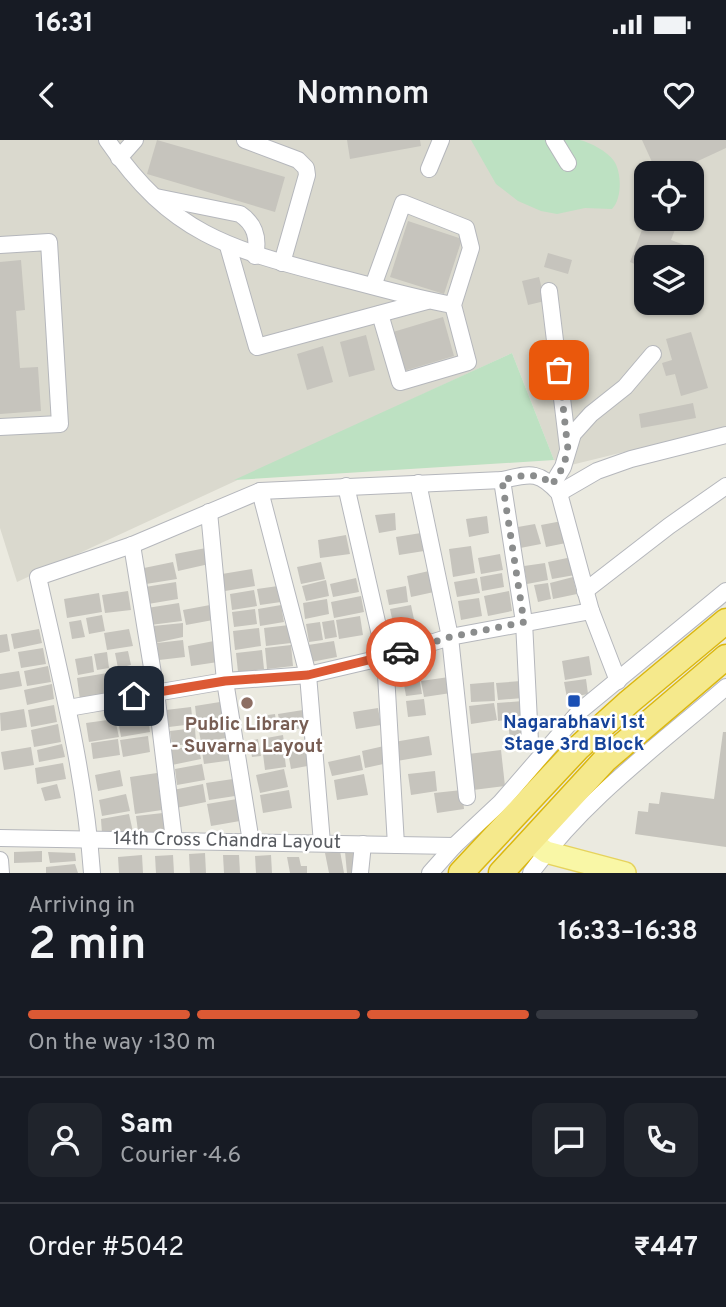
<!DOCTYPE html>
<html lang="en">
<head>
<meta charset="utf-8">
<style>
  :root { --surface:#171b24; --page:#20242c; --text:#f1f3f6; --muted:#9ea1a6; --line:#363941; --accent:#dc5934 }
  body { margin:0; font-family:Overpass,sans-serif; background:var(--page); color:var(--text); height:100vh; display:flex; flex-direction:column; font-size:26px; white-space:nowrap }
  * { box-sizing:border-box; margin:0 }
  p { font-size:23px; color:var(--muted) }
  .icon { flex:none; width:38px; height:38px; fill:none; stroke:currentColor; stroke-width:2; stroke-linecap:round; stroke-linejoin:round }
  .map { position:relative; height:733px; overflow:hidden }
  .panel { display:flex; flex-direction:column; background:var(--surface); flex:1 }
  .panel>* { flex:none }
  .fabs { position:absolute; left:634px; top:21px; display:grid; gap:14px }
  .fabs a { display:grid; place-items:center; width:70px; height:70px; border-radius:14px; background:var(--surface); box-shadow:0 2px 5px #0004; font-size:35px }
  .pin { position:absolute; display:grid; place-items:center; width:60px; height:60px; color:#fff; margin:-30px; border-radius:14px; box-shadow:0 4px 10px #0006 }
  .courier { position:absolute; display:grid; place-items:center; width:70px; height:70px; margin:-35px; border:5px solid #dc5934; border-radius:50%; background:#fff; color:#222; box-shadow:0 2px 9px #0007 }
  .summary em { font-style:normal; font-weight:600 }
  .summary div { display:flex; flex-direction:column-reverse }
  .summary { display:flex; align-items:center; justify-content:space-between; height:119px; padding:0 28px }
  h1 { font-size:46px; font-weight:600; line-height:52px }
  .bar { display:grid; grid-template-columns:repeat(4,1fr); gap:10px 7px; align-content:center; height:84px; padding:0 28px }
  .bar i { height:9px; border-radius:5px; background:var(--line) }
  .bar .selected { background:var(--accent) }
  .bar p { grid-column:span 4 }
  .line { display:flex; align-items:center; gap:18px; padding:0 28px; border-top:2px solid var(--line) }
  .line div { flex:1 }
  .round { display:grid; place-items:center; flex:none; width:74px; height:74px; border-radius:14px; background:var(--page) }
  .status { display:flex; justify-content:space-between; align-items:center; height:49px; padding:0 35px; background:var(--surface); direction:ltr }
  .status svg { height:19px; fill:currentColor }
  header { display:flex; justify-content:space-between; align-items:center; height:91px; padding:0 28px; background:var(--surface); font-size:32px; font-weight:600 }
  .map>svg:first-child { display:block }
  .education { fill:#dad9ce; fill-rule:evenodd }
  .green { fill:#bde1c2 }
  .building { fill:#c6c4bd }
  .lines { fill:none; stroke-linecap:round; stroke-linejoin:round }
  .minor-casing { stroke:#b5b7bc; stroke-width:18 }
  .major-casing { stroke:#e6d35d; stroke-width:24 }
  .highway-casing { stroke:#dbb70f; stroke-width:27 }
  .minor { stroke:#fff; stroke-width:16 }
  .major { stroke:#f9f7a6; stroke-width:21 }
  .highway { stroke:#f5e98c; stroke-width:24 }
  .done { stroke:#8b8d8d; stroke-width:7; stroke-dasharray:0 12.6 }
  .route { stroke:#dc5934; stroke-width:9 }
  .transit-dot { fill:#1a4fb4; stroke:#fff; stroke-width:2.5 }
  .education-dot { fill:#8d6e63; stroke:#fff; stroke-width:2.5 }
  .labels { text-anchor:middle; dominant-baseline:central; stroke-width:5; stroke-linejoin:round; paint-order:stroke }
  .transit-label { font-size:19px; font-weight:bold; fill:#164399; stroke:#fff }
  .education-label { font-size:19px; font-weight:bold; fill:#785e54; stroke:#fff }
  .street-label { font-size:19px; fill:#585b60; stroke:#fff }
</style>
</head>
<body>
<div class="status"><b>16:31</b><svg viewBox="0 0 49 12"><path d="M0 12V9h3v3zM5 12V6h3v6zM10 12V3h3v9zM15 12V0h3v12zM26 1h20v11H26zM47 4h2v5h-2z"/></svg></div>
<header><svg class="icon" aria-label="back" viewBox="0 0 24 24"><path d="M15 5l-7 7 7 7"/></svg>Nomnom<svg class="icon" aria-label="heart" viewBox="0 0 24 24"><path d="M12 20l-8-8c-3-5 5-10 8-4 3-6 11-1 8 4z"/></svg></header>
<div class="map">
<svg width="726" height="733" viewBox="0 0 726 733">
  <rect width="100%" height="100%" fill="#ebeae0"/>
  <!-- education -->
  <path class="education" d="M0,0H726V287L567,326L554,320L512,213L17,442L0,388ZM646,33H691V79H646ZM646,117H691V163H646Z"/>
  <!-- green -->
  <g class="green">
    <path d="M471,0H580C591,3 607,11 614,21C622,33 622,59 612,69L585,68L557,74L541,71L518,61L496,44Z"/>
    <path d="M512,213L554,320L234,340Z"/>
  </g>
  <!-- building -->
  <g class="building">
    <path d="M157,0L285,37L275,72L147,34Z"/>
    <path d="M347,0H420L421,6L350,19Z"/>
    <path d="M642,0H726V8L672,33H657Z"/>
    <path d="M691,63L703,68L697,82L691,80Z"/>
    <path d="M654,79H679L671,100L687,106L683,117H646V129L630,122L643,87L650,89Z"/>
    <path d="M408,81L462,99L444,154L390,137Z"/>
    <path d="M548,113L572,120L568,134L544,127Z"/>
    <path d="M21,120L25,170L16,171L20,228L38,227L41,271L0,274V122Z"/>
    <path d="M539,137L545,161L528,165L522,141Z"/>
    <path d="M443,177L454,216L404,231L393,192Z"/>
    <path d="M691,192L708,248L681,256L675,234L666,236L662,223L672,220L666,199Z"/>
    <path d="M366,195L375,230L349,237L340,202Z"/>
    <path d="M323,206L333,242L307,250L297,214Z"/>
    <path d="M693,263L696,278L641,288L639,274Z"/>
    <path d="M395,373L396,390L379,393L375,375Z"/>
    <path d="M487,376L489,393L469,397L466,379Z"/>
    <path d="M562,381L566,403L546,407L541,385Z"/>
    <path d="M535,384L541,404L515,409L512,388Z"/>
    <path d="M421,393L424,411L399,415L396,397Z"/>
    <path d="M346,395L350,414L320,418L318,400Z"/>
    <path d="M471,406L475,433L453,437L449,409Z"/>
    <path d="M206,408L209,424L178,431L175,414Z"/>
    <path d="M500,414L503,430L481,434L478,418Z"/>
    <path d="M572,417L575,435L552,439L548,422Z"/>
    <path d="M173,422L177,439L146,444L144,428Z"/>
    <path d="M321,422L325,439L301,444L297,427Z"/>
    <path d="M545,423L548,440L527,444L524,426Z"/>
    <path d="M252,429L255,446L225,451L222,434Z"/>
    <path d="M429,431L434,452L411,457L407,436Z"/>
    <path d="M502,433L504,447L482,451L480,437Z"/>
    <path d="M573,437L577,454L553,459L550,443Z"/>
    <path d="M356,438L359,452L333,457L330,444Z"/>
    <path d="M477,438L480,453L457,457L454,442Z"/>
    <path d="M326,440L329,456L306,461L302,446Z"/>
    <path d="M176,442L178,459L148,464L145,447Z"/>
    <path d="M548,443L551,459L538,462L534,445Z"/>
    <path d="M278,446L281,462L260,465L257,449Z"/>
    <path d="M406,446L408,462L389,465L386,450Z"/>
    <path d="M254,450L257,466L232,470L230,454Z"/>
    <path d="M128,451L131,470L105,473L102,455Z"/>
    <path d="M509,451L512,471L488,476L484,456Z"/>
    <path d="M99,453L102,472L67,478L64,459Z"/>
    <path d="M361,456L364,472L334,478L331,462Z"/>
    <path d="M479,458L482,476L461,480L458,461Z"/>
    <path d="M327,459L329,474L305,479L303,463Z"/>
    <path d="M179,463L182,481L150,485L147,468Z"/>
    <path d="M210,465L213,480L186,485L183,470Z"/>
    <path d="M281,465L284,482L260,486L258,469Z"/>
    <path d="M411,465L415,484L394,488L390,469Z"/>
    <path d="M255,469L257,484L234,487L232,472Z"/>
    <path d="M102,475L105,491L89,494L86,478Z"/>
    <path d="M360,476L363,495L339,499L336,480Z"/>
    <path d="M81,480L85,497L72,499L69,482Z"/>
    <path d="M334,480L337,497L325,499L322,482Z"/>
    <path d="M320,482L323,500L309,502L306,484Z"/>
    <path d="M183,483V497L155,503L153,486Z"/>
    <path d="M289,485L291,503L266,506L264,488Z"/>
    <path d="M259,488L261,506L235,510L233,491Z"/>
    <path d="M39,489L42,503L14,509L11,494Z"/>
    <path d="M129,489L133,506L107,510L104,493Z"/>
    <path d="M7,494L10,511L0,513V495Z"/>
    <path d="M183,500L185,517L159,520L157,503Z"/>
    <path d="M214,501L218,522L191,526L188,506Z"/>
    <path d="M334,501L337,517L311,522L308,505Z"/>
    <path d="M291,505L293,526L267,529L265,508Z"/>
    <path d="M43,508L46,524L21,528L18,512Z"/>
    <path d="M262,510L264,529L238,532L236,513Z"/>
    <path d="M128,511L131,525L118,528L115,513Z"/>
    <path d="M107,512L109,528L97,530L94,514Z"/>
    <path d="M92,516L94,532L78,535L75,519Z"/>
    <path d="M589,516L592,535L565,540L562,521Z"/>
    <path d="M48,526L51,542L27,546L24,531Z"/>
    <path d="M132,529L135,551L80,560L77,538Z"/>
    <path d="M19,531L22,546L0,550V534Z"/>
    <path d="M419,537L422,554L406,556L403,539Z"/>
    <path d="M449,537L451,553L424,557L421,541Z"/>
    <path d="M586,539L588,554L567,558L564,542Z"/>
    <path d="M521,541L523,558L498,560L496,543Z"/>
    <path d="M494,542L495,561L471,562L470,544Z"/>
    <path d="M52,544L54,559L27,565L24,550Z"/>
    <path d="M424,559L426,575L408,577L406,561Z"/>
    <path d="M523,561L524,578L498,581L497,563Z"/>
    <path d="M220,562L223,579L197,583L195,566Z"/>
    <path d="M494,563L497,580L471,584L469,566Z"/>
    <path d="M54,565L57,582L31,587L28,570Z"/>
    <path d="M191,567L193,584L169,587L166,570Z"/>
    <path d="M378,568L381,585L356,589L353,572Z"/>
    <path d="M24,569L27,587L1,591L0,573Z"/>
    <path d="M303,570L306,588L281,591L278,574Z"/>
    <path d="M275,574L277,587L263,589L261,576Z"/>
    <path d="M148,575L150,592L121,597L118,580Z"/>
    <path d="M115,579L119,597L89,602L86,583Z"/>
    <path d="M523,581L527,607L511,608L508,582Z"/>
    <path d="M224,582L226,598L201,602L198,586Z"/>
    <path d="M58,584L61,602L34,607L31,590Z"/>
    <path d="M195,588L196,603L172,606L170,591Z"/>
    <path d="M723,592H726V707L635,694L638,671L648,672L649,663L659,664L661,652L714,659Z"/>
    <path d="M283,595L285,609L263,613L261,599Z"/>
    <path d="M148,596L150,612L123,617L120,600Z"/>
    <path d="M429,596L432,615L397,621L394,602Z"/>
    <path d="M118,599L120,615L93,619L91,603Z"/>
    <path d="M258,599L261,616L252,617L249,601Z"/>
    <path d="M226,602L233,620L204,624L201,605Z"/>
    <path d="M62,604L65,617L39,622L37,610Z"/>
    <path d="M198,605L201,619L172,625L169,610Z"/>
    <path d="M384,606L388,623L365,628L362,611Z"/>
    <path d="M31,607L34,625L4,630L1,612Z"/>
    <path d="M309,608L313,625L291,629L288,612Z"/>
    <path d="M501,610L505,646L473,650L468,614Z"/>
    <path d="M284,611L286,627L265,630L263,614Z"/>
    <path d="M360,615L363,630L332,636L328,622Z"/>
    <path d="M63,623L66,639L37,644L35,628Z"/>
    <path d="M202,624L205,640L177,645L175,629Z"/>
    <path d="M284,629L288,647L260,653L256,635Z"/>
    <path d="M120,630L123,646L98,651L95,635Z"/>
    <path d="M435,631L437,651L411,655L408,634Z"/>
    <path d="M157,633L162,670L135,674L130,637Z"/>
    <path d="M364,634L368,655L337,660L334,640Z"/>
    <path d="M233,639L235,656L209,660L206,643Z"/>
    <path d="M57,644L61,658L45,661L41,648Z"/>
    <path d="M203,644L206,662L176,668L173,650Z"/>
    <path d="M289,650L292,668L263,673L260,655Z"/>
    <path d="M462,650L464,669L437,673L434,653Z"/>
    <path d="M126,654L130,671L102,676L99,660Z"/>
    <path d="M237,659L240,681L211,686L207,664Z"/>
    <path d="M163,673L166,695L139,699L136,676Z"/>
    <path d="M129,674L133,692L102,694L101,679Z"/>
    <path d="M42,711V722L14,723V712Z"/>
    <path d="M340,711L344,733H329L325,713Z"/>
    <path d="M357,711L360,733H347L345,712Z"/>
    <path d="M48,712L75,713L76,721L50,723Z"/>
    <path d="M205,713L206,733H190L189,714Z"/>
    <path d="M142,715L143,733H119L118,717Z"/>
    <path d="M173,715L174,733H156L155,716Z"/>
    <path d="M223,715H239L240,733H224Z"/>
    <path d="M271,715L272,733H256L255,716Z"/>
    <path d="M287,717H299L301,726H307V733H290Z"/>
    <path d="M75,724L78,733H46V727Z"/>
  </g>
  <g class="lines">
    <defs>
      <g id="minor">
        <path d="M107,0C171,94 229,109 333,136C373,146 412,158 453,165"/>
        <path d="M245,0L298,20L306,28L307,35L282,123"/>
        <path d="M554,0L568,23"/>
        <path d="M119,18L135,0"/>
        <path d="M429,29L441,0"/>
        <path d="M156,57L240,74C255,84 259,98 255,116"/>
        <path d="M0,105L49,102L60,284L0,287"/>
        <path d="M228,106L257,207L427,161"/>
        <path d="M373,146L403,63L466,88L471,108L453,165L468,222L400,242L380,174"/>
        <path d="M549,151L568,308"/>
        <path d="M502,340L524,482L530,602"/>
        <path d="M418,343L450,497L467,657"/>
        <path d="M552,345L563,327L573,294L591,274L625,247L653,214"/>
        <path d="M346,346L385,517L396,705"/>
        <path d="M260,351L308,535L322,703"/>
        <path d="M559,353L597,331L631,319L726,295"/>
        <path d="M209,372L225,541L251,702"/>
        <path d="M132,405L156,552L174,700"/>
        <path d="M585,451L669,386L726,346"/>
        <path d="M68,568L225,541L308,535L385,517L450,497L591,471"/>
        <path d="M0,698L454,706"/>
        <path d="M0,720L1,733"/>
        <path d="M92,733C85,633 60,535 38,437L132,405L260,351L502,340C530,334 538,330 559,353L591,471L618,541"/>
        <path d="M360,733L363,704"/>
        <path d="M430,733L454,706L501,662L580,571L726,451"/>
        <path d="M531,733C583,660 659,605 726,547"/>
      </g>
      <path id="major" d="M531,701L546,712L625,733"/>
      <g id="highway">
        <path d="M461,733L578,608L629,562L726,481"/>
        <path d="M501,733L605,620L726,517"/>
      </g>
    </defs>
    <!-- minor casing -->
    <use href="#minor" class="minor-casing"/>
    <!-- major casing -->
    <use href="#major" class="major-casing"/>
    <!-- highway casing -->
    <use href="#highway" class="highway-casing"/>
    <!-- minor -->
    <use href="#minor" class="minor"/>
    <!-- major -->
    <use href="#major" class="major"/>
    <!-- highway -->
    <use href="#highway" class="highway"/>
  </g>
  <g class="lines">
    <!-- done -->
    <path class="done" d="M401,512L450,497L524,482L502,340C519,336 538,330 552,345L563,327L568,310L559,230"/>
    <!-- route -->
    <path class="route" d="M134,556L225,541L308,535L401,512"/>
  </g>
  <!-- markers -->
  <rect class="transit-dot" x="567" y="554" width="14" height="14" rx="3.5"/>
  <circle class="education-dot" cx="247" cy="563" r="7"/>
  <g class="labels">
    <!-- transit labels -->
    <g class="transit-label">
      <text x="574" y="583">Nagarabhavi 1st<tspan x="574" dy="22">Stage 3rd Block</tspan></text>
    </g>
    <!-- education labels -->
    <g class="education-label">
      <text x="247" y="585">Public Library<tspan x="247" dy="22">- Suvarna Layout</tspan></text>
    </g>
    <!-- street labels -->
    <g class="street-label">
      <text transform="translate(227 701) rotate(1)">14th Cross Chandra Layout</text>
    </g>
  </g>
</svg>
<div class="fabs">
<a><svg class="icon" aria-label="locate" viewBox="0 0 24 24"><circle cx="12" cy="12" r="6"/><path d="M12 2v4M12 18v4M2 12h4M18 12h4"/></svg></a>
<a><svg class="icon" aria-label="layers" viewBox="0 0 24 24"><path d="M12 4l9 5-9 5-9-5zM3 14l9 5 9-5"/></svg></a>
</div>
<div class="pin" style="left:559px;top:230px;background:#ea580c"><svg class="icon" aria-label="bag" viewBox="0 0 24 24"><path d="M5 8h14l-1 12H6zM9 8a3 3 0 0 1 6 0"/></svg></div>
<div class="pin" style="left:134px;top:556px;background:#1f2937"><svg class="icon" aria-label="home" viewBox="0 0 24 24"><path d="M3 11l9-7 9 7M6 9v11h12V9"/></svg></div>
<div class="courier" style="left:401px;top:512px"><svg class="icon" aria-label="car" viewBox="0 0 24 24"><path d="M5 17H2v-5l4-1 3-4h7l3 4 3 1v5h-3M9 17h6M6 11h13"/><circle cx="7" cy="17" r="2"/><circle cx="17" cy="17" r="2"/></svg></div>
</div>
<section class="panel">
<div class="summary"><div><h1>2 min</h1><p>Arriving in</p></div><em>16:33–16:38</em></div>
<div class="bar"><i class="selected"></i><i class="selected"></i><i class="selected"></i><i></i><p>On the way · 130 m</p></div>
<div class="line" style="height:126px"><a class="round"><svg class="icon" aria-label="person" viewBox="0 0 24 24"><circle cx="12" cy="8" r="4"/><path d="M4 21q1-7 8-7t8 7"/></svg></a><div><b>Sam</b><p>Courier · 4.6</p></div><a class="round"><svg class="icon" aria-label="chat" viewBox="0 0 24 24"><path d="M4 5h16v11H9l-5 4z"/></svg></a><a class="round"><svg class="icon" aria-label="phone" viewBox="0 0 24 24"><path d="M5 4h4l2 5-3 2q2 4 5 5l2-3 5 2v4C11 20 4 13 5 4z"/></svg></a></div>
<div class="line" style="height:91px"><div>Order #5042</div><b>₹447</b></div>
</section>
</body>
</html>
